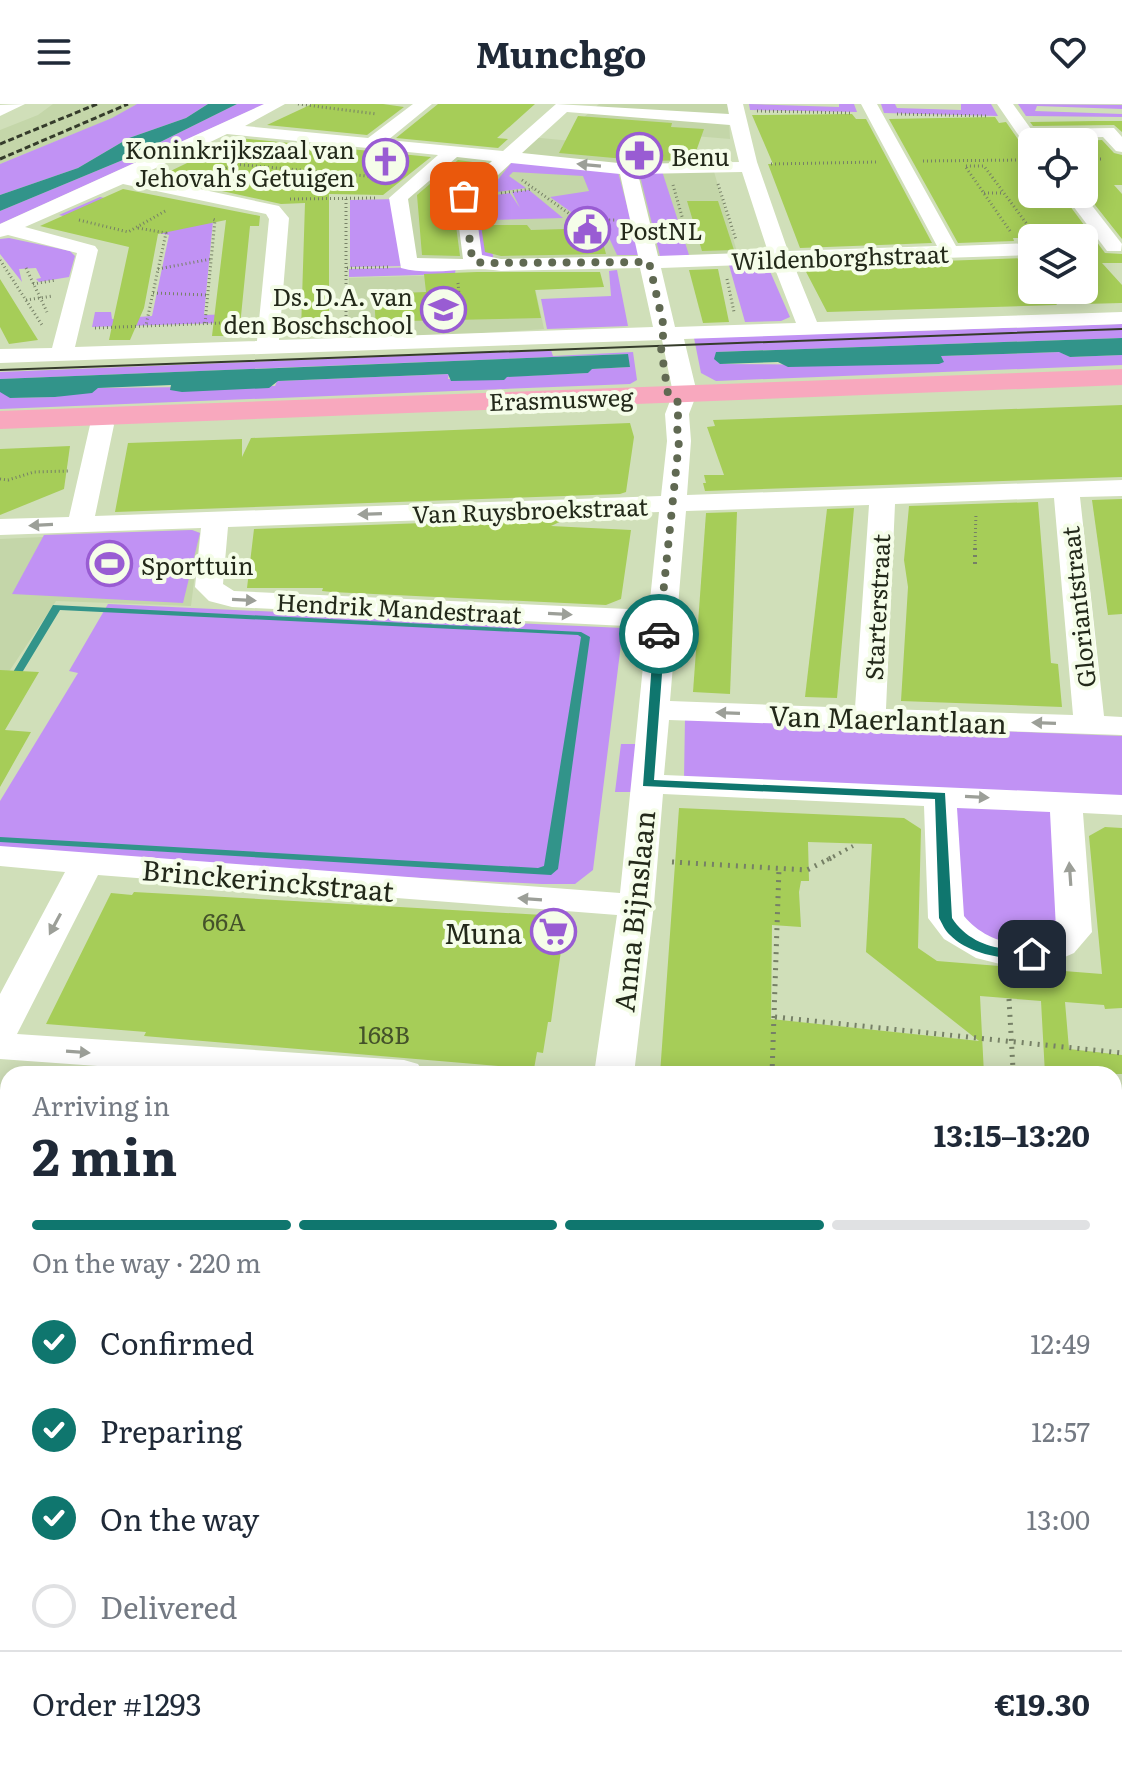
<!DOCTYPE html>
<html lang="en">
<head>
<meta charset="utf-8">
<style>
  :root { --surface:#fff; --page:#f6f6f7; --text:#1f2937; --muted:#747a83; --line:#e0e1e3; --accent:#0f766e }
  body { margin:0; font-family:Literata,serif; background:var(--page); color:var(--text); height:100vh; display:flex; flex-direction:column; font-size:30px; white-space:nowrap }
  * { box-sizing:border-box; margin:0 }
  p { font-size:26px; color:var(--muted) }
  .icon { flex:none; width:44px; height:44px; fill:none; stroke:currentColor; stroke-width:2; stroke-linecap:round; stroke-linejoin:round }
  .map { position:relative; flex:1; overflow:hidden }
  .side { position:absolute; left:0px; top:962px; width:1122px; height:704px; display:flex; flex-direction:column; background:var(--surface); border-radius:24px 24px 0 0; box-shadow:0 4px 20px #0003 }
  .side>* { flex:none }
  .fabs { position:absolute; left:1018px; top:24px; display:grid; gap:16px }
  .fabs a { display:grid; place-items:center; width:80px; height:80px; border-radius:12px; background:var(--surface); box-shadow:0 4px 20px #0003; font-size:40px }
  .pin { position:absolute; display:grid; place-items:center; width:68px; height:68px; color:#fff; margin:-34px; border-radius:16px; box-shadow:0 4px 12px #0006 }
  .courier { position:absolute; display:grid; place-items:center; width:80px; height:80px; margin:-40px; border:6px solid #0f766e; border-radius:50%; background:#fff; color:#222; box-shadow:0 2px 10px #0007 }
  .head em { font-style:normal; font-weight:700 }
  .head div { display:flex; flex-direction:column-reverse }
  .head { display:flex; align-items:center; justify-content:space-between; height:136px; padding:0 32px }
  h1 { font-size:52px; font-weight:700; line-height:60px }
  .bar { display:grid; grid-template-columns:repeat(4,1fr); gap:12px 8px; align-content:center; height:96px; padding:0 32px }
  .bar i { height:10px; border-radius:6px; background:var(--line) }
  .bar .selected { background:var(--accent) }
  .bar p { grid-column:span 4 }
  .line { display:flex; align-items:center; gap:20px; padding:0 32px; border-top:2px solid var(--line) }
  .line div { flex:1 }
  ol { padding:0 32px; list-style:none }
  li { display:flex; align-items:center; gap:24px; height:88px }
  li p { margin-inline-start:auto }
  li .icon { padding:8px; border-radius:50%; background:var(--accent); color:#fff; stroke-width:4 }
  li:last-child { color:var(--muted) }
  li i { width:44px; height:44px; border:4px solid var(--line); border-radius:50% }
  header { display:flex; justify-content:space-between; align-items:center; height:104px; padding:0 32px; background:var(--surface); font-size:36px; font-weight:700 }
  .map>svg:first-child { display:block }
  .built { fill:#c4d6a9 }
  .green { fill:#c192f4 }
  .water { fill:#32948a }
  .building { fill:#a6cd58; fill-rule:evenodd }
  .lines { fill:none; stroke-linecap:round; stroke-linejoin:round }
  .path-far2 { stroke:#768066; stroke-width:3; stroke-dasharray:1 3; stroke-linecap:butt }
  .path-far1 { stroke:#768066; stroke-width:4; stroke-dasharray:2 5; stroke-linecap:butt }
  .path { stroke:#768066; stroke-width:5; stroke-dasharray:2 6; stroke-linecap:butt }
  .minor { fill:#fff; fill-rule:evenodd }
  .major { fill:#f8a8be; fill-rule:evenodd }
  .tram-far1 { stroke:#353c2b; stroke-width:2 }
  .tram { stroke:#353c2b; stroke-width:3 }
  .rail { stroke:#353c2b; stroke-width:3; stroke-dasharray:6 3; stroke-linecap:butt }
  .oneway { fill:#9c9f98 }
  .route { fill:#0f766e }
  .done { stroke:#606952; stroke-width:8; stroke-dasharray:0 14.4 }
  .labels { text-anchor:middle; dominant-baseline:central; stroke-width:8; stroke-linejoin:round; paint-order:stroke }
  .far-poi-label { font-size:24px; fill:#23291a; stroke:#f5fde9; text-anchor:start }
  .far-street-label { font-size:24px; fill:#23291a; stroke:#f5fde9 }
  .number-label { font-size:24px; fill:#44522a }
  .street-label { font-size:28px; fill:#23291a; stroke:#f5fde9 }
  .poi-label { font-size:28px; fill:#23291a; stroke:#f5fde9; text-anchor:end }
</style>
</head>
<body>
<header><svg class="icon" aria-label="menu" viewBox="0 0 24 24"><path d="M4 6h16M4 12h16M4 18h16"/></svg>Munchgo<svg class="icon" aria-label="heart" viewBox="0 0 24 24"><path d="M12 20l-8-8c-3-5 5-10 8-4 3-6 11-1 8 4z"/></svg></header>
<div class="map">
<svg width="1122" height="1666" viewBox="0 0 1122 1666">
  <rect width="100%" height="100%" fill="#d0dfb9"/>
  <!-- built -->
  <g class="built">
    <path d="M53,0H137L113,14L0,60V26L38,11Z"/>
    <path d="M599,0H728L730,35L574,22Z"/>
    <path d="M530,33L709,50L739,155L408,162L398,93L450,49L504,54Z"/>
    <path d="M478,170L535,183L544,225L348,238L349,174Z"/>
    <path d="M192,426L200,429L191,502L56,497L0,581V435Z"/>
  </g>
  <!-- green -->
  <g class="green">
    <path d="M137,0H208L186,14L129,34L78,64L0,91V60L112,14Z"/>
    <path d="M237,0H265L0,120V107L130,53Z"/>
    <path d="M749,0L839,3V0H854L857,8L750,6Z"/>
    <path d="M881,0H895L897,4L961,6V0H947H991L998,12L884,9Z"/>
    <path d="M1018,0L1122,1V5L1037,2L1035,7L1122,10V13L1026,12Z"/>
    <path d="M512,58L618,68L640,151H617L599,112L578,113L550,93L589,87L583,72L513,68L509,72L526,84L489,89L484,93L494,159H478L473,114L485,113L483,94Z"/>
    <path d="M662,67L690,154L660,152L639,68Z"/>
    <path d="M529,86L563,114L492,116L488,92L510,89L520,104L512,88Z"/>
    <path d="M100,93L213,117L204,211L235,210V216L252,215L253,218L92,223L95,208H111L112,215L152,212L169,131L137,125L131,128L59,111Z"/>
    <path d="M396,95L405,162L350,163V96Z"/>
    <path d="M9,134L70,147L75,152L69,173L39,178L36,175L41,174L36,164L19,165L22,178L0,150V135Z"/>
    <path d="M729,161H760L769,165L790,213L781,217L745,218Z"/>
    <path d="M456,162L455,170L349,173V165Z"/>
    <path d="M617,166L628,222L547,225L541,195L611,192L609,167Z"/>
    <path d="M1122,220V234L716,248L720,260L867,261L940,252L1060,248L1070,253L1122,251V261L716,277L701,269L694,234Z"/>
    <path d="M551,246L553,252L633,248L637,276L630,280L0,305V288H4L10,294L55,293L98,284L275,282L277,277L449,270L448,275L588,269L591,265L630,263L627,250L0,275V268Z"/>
    <path d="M192,426L200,429L183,499L12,490L44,431Z"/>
    <path d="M108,500L623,524L593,766L575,780H542L187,762L0,743V697L78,569L69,567Z"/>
    <path d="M685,614L1122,632V695L1052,692L1068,827L1031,846L959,826L950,686L684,675Z"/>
    <path d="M621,640H636L632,688H615Z"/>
    <path d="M0,1438L8,1439V1529L0,1530Z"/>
  </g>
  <!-- water -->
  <g class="water">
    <path d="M208,0H237L130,53L0,107V91L78,64L129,34L186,14Z"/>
    <path d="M1122,234V251L1070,253L1059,248L941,252L944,258L939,260L788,263L778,258L720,260L714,255L716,248Z"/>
    <path d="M628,250L630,263L592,265L588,269L507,273L504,276L451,277L448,270L278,277L269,284L182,288L170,286L171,281L98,284L92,289L55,293L10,294L0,288V275Z"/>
    <path d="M53,501L581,528L590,533L558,765L551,771L0,738V733L538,764L544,762L581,533L578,531L60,506L0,605V590Z"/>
  </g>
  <!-- building -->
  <g class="building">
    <path d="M312,0H383L404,3L367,31L267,21Z"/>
    <path d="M438,0H535L497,34L508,35L498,44L396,34Z"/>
    <path d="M852,10L856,15H866L932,139L800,144L768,60H773L752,11Z"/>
    <path d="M578,12L672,19L671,23L704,25L693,56L647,57L559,49Z"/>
    <path d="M995,13L999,19L1006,18L1024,44L1032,46V90H1061L1105,149L1122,150V159H1102L1122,181V199L1084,200V134H1013L1014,137L958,139L889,15Z"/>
    <path d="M1095,17H1122V28L1114,21L1033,22L1030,18Z"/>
    <path d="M239,34L431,53L383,91L329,90V225L301,227L305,99L281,100L158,73Z"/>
    <path d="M1102,36L1114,49L1122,51V81H1114L1122,90V135L1084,87V38H1044Z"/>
    <path d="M458,56L480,59L449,86L448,122H456L460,152L422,151L417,91Z"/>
    <path d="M123,85L260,112L259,122H250L239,232H212L226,116L158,130L144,204L130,236H109L129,143L40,122Z"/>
    <path d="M687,97H718L734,146L702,147Z"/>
    <path d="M481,121H527L531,126L599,124L606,150L501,152L485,148Z"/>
    <path d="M1027,154L1032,161V186H1046L1057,201L827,208L803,162Z"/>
    <path d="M718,165L729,218L703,219L689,166Z"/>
    <path d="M477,168H600L604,183L535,186L541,214L407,217L408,225L376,226L374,190L426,188L424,170Z"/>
    <path d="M0,175L28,220L38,236L9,240L0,223Z"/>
    <path d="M1122,301V373L705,387L703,379H706L704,371H724L707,323L715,322L713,316Z"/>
    <path d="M630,319L634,333L626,388L620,390L115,408L128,339L242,335V353L251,334Z"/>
    <path d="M70,342L64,385L0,411V345Z"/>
    <path d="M1122,395V510L1108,511L1092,396Z"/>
    <path d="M1038,398L1051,559L1058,560L1062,603L901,597L908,483L904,456L909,402Z"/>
    <path d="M854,404L837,594L805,593L827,405Z"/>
    <path d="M737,408L730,590L693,588L706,409Z"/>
    <path d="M568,414L551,422L631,426L621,495L606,501L332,488L322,487L323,484H247L254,425Z"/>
    <path d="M0,566L39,568L5,626L31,628L0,683Z"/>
    <path d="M679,704L904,714L921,725L918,844L937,857L1102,870L1089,732L1105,723L1122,724V904L1105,905L1104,901L1065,898L1069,945L1122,951V970H1045L1041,897L980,892L984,970H778V966L715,962V970H660ZM808,738L872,740L866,848L979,937L771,915L772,821L801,823L799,788L801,777H809Z"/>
    <path d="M134,788L561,812L559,826L564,827L557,874L551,918H548L543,949L537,948L534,965L144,932L146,928L46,920L111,789L132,791Z"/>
  </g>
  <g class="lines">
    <!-- path-far2 -->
    <g class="path-far2">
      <path d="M298,0L377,10"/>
      <path d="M757,7L851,9"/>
      <path d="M897,10L987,12"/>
      <path d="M1084,55H1103"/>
      <path d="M923,57L1021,56"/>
      <path d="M232,60L390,74"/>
      <path d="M771,60L877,58"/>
      <path d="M208,73L256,49"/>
      <path d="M522,76L578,116H615"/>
      <path d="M718,80L736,136"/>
      <path d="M673,81L689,137"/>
      <path d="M501,89L533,85"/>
      <path d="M984,89H1004"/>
      <path d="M290,95L376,94"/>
      <path d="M346,95V222"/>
      <path d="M79,116L128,128L167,106"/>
      <path d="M138,124L166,129L146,221"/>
      <path d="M1010,127L965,62H984L1032,127"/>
      <path d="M0,156L42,221"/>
      <path d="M26,164L47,208"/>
      <path d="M347,164L389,163"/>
      <path d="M158,165L211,155"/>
      <path d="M727,175L734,208"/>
      <path d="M458,179L459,190"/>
      <path d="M33,180L56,176"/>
      <path d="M153,189L208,191"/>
      <path d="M26,196L53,192"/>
      <path d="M205,219L215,116L212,115"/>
      <path d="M95,224L244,218"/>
      <path d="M0,375L8,376L34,368L68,367"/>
      <path d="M975,441L976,409"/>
    </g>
    <!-- path-far1 -->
    <g class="path-far1">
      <path d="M975,460V439"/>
      <path d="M827,756L853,742"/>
    </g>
    <!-- path -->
    <g class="path">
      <path d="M672,758L807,766L831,754"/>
      <path d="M1009,895L1013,965"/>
      <path d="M775,913L1122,949"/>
      <path d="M772,970L779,764"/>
      <path d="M0,1106H8"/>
    </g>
    <!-- minor -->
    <g class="minor">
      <path d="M25,0L0,12V1Z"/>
      <path d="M264,0H285L245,22L368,34L413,0H432L388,36L503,47L556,0L729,10L727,0H743L757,58L788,147L937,142L861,0H877L956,142L1032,139V151L793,159L817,218L1122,208V220L684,235L697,289L689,310L691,337L687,391L1122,376V392L1080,393L1104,612L1122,613V631L669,616L664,671L1122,691V711L1083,709L1092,828L1074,849L1058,856L1027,863L1008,862L976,854L944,835L928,814L924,702L663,690L654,800L634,970H594L617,811L98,771L17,930L404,956L418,960L424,970H209L0,955V890L65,768L0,762V742L620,789L647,523L232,503L209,497L195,483L201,424L0,431V415L69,413L90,321L94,316H110L114,321L95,412L661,392L667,337L665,310L673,289L662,236L0,259V245L52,244L77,149L8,131L0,133V120ZM567,8L730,21L739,58L628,60L522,49ZM227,30L438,51L389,94L401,164C434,173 469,161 501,167L640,164L653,223L279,236L289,114L279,102L139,72ZM457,53L492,57L455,92L463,155L417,154L408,95ZM511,59L620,70L638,152L501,155L482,151L474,93ZM742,68L768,148L658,152L638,70ZM123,80L266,110L269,115L257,237L75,243L98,146L95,142L25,123ZM773,160L796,219L675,223L661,164ZM1054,394L1073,611L886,605L895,400ZM869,401L855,604L670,597L686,407ZM659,408L649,506L234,487L223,480L228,423ZM957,704L1050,708L1056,825C1029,851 986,839 964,812Z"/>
      <path d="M997,0H1013L1031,25L1114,24L1122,33V48L1116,47L1103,33L1039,35L1041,38H1032V43L1026,42Z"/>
      <path d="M1064,90H1083L1122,140L1121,147H1107Z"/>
      <path d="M1114,1022L1122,1023V1053L1114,1052Z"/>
      <path d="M0,1190L8,1191V1227L0,1226Z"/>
      <path d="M0,1254L8,1255V1293L0,1292Z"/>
      <path d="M1114,1297L1122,1298V1338L1114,1337Z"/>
      <path d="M1114,1370L1122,1371V1415L1114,1414Z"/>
      <path d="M490,1658H546L545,1666H489Z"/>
    </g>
    <!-- major -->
    <path class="major" d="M1122,265V281L0,325V307Z"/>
    <!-- tram-far1 -->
    <path class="tram-far1" d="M0,266L1122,225"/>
    <!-- tram -->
    <g class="tram">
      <path d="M0,1233L8,1234"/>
      <path d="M0,1251L8,1252"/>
      <path d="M1114,1345L1122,1346"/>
      <path d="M1114,1365L1122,1366"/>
    </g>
    <!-- rail -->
    <g class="rail">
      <path d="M0,40L97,0"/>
      <path d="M0,55L128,0"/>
    </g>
  </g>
  <!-- one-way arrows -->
  <defs><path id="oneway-solid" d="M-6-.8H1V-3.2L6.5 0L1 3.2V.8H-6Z" transform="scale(2)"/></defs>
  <g class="oneway">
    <use href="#oneway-solid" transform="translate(589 61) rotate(-175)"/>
    <use href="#oneway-solid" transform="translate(370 410) rotate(178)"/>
    <use href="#oneway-solid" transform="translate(41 421) rotate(177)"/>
    <use href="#oneway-solid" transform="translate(244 496) rotate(3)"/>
    <use href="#oneway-solid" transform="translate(560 510) rotate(3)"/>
    <use href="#oneway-solid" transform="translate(728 609) rotate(-178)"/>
    <use href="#oneway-solid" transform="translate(1044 619) rotate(-178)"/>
    <use href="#oneway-solid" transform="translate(977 693) rotate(3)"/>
    <use href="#oneway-solid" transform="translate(1070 770) rotate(-94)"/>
    <use href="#oneway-solid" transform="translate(530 795) rotate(-176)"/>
    <use href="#oneway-solid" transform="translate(55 820) rotate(118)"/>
    <use href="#oneway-solid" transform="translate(78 948) rotate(4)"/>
  </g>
  <!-- route -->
  <path class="route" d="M659,526L665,530L654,676L945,689L952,814C964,833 985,843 1007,845C1019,847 1030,843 1039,850L1037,853C1011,858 969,851 950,831C945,827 942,819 939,814L935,695L643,682L654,530Z"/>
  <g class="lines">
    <!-- done -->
    <path class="done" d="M464,92L472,154L481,159L649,158L665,228L660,237L668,290L679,299L677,323L679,337L659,530"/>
  </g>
  <!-- icons -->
  <defs>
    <symbol id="pharmacy-ring" viewBox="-11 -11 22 22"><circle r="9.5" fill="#f5fde9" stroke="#995cd3" stroke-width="1.5"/><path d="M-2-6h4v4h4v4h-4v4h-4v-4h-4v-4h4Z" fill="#995cd3"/></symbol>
    <symbol id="church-ring" viewBox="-11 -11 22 22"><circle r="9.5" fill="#f5fde9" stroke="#995cd3" stroke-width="1.5"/><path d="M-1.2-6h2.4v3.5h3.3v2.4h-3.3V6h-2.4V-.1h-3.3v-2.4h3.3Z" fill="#995cd3"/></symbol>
    <symbol id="civic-ring" viewBox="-11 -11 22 22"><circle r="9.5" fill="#f5fde9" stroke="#995cd3" stroke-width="1.5"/><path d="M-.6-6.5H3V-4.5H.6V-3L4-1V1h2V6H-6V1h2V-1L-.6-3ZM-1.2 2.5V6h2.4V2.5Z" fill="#995cd3"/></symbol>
    <symbol id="school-ring" viewBox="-11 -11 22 22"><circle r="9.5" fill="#f5fde9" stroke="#995cd3" stroke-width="1.5"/><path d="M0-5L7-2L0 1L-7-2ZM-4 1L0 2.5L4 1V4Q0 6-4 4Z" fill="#995cd3"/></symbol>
    <symbol id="stadium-ring" viewBox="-11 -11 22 22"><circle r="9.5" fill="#f5fde9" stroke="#995cd3" stroke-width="1.5"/><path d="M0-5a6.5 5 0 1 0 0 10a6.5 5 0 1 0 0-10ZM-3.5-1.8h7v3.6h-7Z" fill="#995cd3"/></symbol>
    <symbol id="supermarket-ring" viewBox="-11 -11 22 22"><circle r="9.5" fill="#f5fde9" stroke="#995cd3" stroke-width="1.5"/><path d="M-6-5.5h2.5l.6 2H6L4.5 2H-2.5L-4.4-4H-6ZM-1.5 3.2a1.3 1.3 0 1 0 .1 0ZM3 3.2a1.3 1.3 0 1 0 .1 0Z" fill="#995cd3"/></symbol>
  </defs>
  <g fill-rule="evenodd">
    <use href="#pharmacy-ring" x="614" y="26" width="51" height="51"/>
    <use href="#church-ring" x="360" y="32" width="51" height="51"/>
    <use href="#civic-ring" x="562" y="100" width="51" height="51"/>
    <use href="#school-ring" x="418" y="180" width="51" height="51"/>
    <use href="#stadium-ring" x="84" y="434" width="51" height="51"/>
    <use href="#supermarket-ring" x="528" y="802" width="51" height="51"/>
  </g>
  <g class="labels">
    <!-- far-poi labels -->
    <g class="far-poi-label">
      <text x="355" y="44" text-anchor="end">Koninkrijkszaal van<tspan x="355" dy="28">Jehovah's Getuigen</tspan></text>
      <text x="671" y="51">Benu</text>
      <text x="619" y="125">PostNL</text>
      <text x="413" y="191" text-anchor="end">Ds. D.A. van<tspan x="413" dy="28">den Boschschool</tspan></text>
      <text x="141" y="460">Sporttuin</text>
    </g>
    <!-- far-street labels -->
    <g class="far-street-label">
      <text transform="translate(840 152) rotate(-2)">Wildenborghstraat</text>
      <text transform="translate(561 294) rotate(-2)">Erasmusweg</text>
      <text transform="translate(530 405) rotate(-2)">Van Ruysbroekstraat</text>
      <text transform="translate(399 503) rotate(3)">Hendrik Mandestraat</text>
      <text transform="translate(876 503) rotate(-87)">Starterstraat</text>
      <text transform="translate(1077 503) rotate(-96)">Gloriantstraat</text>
    </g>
    <!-- number labels -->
    <g class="number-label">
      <text x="224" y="816">66A</text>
      <text x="384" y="929">168B</text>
    </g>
    <!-- street labels -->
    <g class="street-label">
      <text transform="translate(888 614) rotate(2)">Van Maerlantlaan</text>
      <text transform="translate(268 775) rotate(5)">Brinckerinckstraat</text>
      <text transform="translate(633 807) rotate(-84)">Anna Bijnslaan</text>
    </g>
    <!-- poi labels -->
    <g class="poi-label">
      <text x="522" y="828">Muna</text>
    </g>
  </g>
</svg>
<div class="fabs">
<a><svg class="icon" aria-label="locate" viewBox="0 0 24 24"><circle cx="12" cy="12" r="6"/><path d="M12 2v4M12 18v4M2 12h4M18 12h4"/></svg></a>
<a><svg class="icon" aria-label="layers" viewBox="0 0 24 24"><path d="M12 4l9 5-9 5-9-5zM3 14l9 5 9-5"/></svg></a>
</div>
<div class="pin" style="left:464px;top:92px;background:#ea580c"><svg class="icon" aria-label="bag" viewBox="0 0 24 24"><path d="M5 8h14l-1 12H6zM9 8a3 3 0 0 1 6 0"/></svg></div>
<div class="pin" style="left:1032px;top:850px;background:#1f2937"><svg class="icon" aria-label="home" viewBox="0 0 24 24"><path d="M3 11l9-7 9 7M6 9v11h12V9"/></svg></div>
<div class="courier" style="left:659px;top:530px"><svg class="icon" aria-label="car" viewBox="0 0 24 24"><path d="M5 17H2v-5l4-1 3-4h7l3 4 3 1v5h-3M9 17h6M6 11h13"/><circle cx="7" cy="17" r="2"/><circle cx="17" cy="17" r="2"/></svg></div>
<section class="side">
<div class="head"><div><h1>2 min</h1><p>Arriving in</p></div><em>13:15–13:20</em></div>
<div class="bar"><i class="selected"></i><i class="selected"></i><i class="selected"></i><i></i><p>On the way · 220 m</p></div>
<ol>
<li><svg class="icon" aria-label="check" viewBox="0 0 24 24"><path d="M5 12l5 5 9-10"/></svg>Confirmed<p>12:49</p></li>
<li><svg class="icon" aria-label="check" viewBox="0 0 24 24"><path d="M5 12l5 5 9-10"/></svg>Preparing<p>12:57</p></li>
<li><svg class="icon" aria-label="check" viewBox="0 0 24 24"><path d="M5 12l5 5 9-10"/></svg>On the way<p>13:00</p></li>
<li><i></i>Delivered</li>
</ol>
<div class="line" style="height:104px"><div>Order #1293</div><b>€19.30</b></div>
</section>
</div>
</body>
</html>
